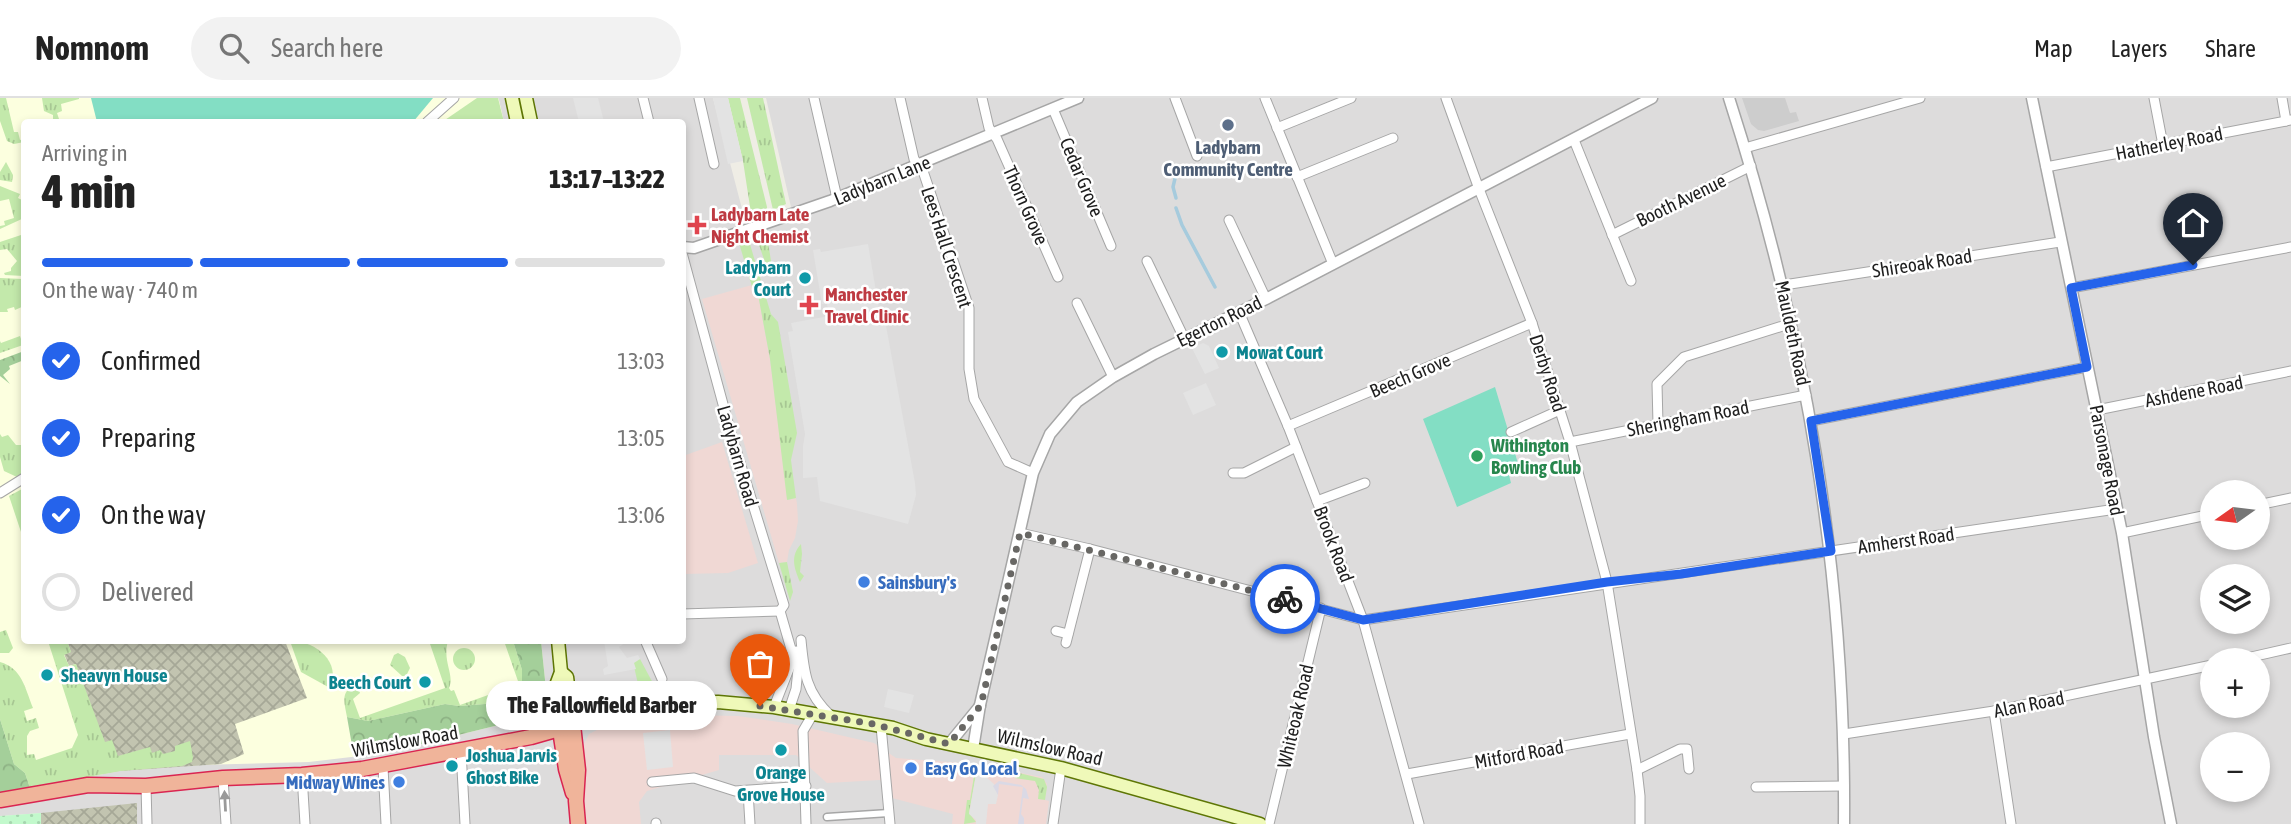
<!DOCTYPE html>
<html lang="en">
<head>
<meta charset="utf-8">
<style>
  :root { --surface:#fff; --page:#f2f2f2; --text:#222; --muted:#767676; --line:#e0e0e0; --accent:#2563eb }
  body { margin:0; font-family:"Asap Condensed",sans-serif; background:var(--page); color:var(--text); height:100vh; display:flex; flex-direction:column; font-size:26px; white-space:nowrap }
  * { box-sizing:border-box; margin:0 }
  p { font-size:23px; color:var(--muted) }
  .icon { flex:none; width:38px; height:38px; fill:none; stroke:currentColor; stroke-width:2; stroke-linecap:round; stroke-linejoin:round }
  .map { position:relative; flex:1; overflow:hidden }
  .sheet { position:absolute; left:21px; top:21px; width:665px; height:525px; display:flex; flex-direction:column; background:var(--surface); border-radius:7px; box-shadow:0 4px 10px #0003 }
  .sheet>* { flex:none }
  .needle { width:46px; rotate:256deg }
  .buttons { position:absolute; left:2200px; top:382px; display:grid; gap:14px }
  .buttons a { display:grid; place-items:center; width:70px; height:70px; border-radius:50%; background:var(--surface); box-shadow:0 4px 10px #0003; font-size:35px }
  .pin { position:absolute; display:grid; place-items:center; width:60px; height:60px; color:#fff; margin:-72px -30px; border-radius:50% 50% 50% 0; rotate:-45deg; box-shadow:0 0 7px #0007 }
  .pin .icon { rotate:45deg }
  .courier { position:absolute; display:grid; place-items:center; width:70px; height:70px; margin:-35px; border:5px solid #2563eb; border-radius:50%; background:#fff; color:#222; box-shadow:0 2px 9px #0007 }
  .bubble { position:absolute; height:49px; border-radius:24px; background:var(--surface); box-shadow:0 4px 10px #0003; font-size:23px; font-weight:800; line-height:49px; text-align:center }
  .headline em { font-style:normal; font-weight:800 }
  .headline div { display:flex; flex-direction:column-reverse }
  .headline { display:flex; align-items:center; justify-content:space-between; height:119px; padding:0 21px }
  h1 { font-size:46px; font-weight:800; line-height:52px }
  .bar { display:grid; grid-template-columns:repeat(4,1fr); gap:10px 7px; align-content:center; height:84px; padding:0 21px }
  .bar i { height:9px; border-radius:5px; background:var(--line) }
  .bar .current { background:var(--accent) }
  .bar p { grid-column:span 4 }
  ol { padding:0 21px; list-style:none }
  li { display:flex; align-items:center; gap:21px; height:77px }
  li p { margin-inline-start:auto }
  li .icon { padding:7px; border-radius:50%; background:var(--accent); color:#fff; stroke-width:4 }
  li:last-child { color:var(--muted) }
  li i { width:38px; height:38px; border:4px solid var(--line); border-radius:50% }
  header { display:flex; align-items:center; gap:42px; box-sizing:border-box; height:98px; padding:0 35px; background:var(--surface); border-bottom:2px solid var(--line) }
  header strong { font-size:33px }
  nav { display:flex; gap:38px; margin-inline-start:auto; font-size:24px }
  .search { width:490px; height:63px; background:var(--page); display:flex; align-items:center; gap:18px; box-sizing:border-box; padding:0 24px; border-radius:38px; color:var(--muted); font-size:26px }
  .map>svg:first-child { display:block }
  .residential { fill:#dddcdc; fill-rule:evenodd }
  .commercial { fill:#f0d8d4 }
  .education { fill:#fcffdf }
  .religious { fill:#cdcdcd }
  .construction { fill:url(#construction-cross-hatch) }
  .grass { fill:url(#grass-tufts) }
  .forest { fill:url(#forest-crowns) }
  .park { fill:url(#park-dots) }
  .garden { fill:#c3e9ab }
  .pitch { fill:#83dec4 }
  .parking { fill:#e3e3e3 }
  .plaza { fill:#dad9e5 }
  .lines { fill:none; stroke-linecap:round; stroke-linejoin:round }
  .stream { stroke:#a6cbdd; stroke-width:3.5 }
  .pedestrian-casing { stroke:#a6a6a6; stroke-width:9 }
  .minor-casing { stroke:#a6a6a6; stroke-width:11 }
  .tertiary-casing { stroke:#a6a6a6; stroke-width:13 }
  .secondary-casing { stroke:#5e7605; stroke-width:15 }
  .trunk-casing { stroke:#da2551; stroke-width:17 }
  .pedestrian { stroke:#fff; stroke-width:6 }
  .minor { stroke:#fff; stroke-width:9 }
  .tertiary { stroke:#fff; stroke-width:10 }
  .secondary { stroke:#eff9b9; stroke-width:12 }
  .trunk { stroke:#f0b49a; stroke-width:14 }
  .oneway { fill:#9a9a9a }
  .done { stroke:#686764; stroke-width:7; stroke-dasharray:0 12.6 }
  .route { stroke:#2563eb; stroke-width:9 }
  .service-dot { fill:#5c6f8a; stroke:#fff; stroke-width:2.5 }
  .health-dot { fill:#e0444e; stroke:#fff; stroke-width:2.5 }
  .culture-dot { fill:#0f9aa8; stroke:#fff; stroke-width:2.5 }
  .leisure-dot { fill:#2e9e5b; stroke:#fff; stroke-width:2.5 }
  .shop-dot { fill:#3f7fe0; stroke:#fff; stroke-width:2.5 }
  .labels { text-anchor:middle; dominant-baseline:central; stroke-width:5; stroke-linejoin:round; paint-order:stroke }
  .street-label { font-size:19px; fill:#1f1f1f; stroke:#fff }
  .service-label { font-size:19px; font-weight:bold; fill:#4e5e75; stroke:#fff }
  .health-label { font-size:19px; font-weight:bold; fill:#be3a42; stroke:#fff; text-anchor:start }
  .culture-label { font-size:19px; font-weight:bold; fill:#0d838f; stroke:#fff; text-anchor:start }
  .leisure-label { font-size:19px; font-weight:bold; fill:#27864d; stroke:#fff; text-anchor:start }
  .shop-label { font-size:19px; font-weight:bold; fill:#366cbe; stroke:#fff; text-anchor:start }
</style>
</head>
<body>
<header>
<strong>Nomnom</strong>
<div class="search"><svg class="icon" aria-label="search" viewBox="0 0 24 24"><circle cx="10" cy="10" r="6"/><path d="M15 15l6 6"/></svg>Search here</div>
<nav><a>Map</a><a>Layers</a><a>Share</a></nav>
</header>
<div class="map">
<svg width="2291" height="726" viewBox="0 0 2291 726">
  <defs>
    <pattern id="construction-cross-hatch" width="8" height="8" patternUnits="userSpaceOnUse" patternTransform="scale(1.75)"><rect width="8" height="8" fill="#c2c4b0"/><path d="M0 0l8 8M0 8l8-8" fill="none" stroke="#a6a897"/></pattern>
    <pattern id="grass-tufts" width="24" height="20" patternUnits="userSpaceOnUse" patternTransform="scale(1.75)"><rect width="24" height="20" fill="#c3e9ab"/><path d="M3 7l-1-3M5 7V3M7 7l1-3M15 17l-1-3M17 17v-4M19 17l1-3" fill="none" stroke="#a7c793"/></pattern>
    <pattern id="forest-crowns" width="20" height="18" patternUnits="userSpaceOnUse" patternTransform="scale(1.75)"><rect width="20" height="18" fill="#a4cf9a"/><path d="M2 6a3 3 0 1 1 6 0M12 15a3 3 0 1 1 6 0" fill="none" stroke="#8db184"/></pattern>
    <pattern id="park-dots" width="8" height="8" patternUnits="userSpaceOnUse" patternTransform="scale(1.75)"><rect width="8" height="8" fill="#c2f9cc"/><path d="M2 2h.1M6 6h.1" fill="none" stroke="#a6d5af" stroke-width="1.8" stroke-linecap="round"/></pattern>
  </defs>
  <rect width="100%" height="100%" fill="#efede5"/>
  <!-- residential -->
  <path class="residential" d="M0,0L24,24V542H682V24H426L453,0H713L746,126L791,109L766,0H2291V726H41V715L0,718ZM2212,394H2258V439H2212ZM2212,478H2258V523H2212ZM2212,562H2258V607H2212ZM2212,646H2258V691H2212Z"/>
  <!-- commercial -->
  <g class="commercial">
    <path d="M752,187L757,191L770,261L788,402L796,400L797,406L798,423L795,440L789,452L787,464L779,465L702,201Z"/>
    <path d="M722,344L758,465L728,475L683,476V358Z"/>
    <path d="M688,617L738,618L792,626L874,645L896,660L976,666L1042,679L1047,686L1045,702L1049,703L1046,726H952L953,716L892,700L880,682L827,685L796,657H719V672L647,693L639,704L641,726H586L582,660L584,646L589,636L597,632Z"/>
  </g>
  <!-- education -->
  <path class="education" d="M0,0H498L499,2L504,24H24V542L541,543L547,601L546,613L536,618L385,655L309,664L198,667L120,673L0,695Z"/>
  <!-- religious -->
  <path class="religious" d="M1742,0H1785L1790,15L1796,14L1799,23L1764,33L1758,32L1751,26Z"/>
  <!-- construction -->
  <g class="construction">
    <path d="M67,543H285L307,600L235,626L244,656L221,666L120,673L102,676L76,566L69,568L64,556L71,554Z"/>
    <path d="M137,705V726H41V715Z"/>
  </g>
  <!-- grass -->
  <g class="grass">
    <path d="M0,0H6L14,34H18L20,42L24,41V44L14,46L7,43L0,23Z"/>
    <path d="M42,0H79V1L61,6L62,13L57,15L60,24H53V17L44,13Z"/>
    <path d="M728,0H740L767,109V115L752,122L743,63Z"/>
    <path d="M747,0H763L786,106L773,112Z"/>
    <path d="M6,64L13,77L12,84L0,82V74Z"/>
    <path d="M0,88L20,96L18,100L24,103V120L0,131V128L5,127L4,123L14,120L9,101L0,103Z"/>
    <path d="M24,136L23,166L24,178L5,177L4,175L11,173V170L17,163L7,151L0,152V144Z"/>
    <path d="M767,138L773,175L769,176L757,141Z"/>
    <path d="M745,143H749L771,216L778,224L797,335L791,362L796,400L787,402L770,261L757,191L753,192L739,145Z"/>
    <path d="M0,180L23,181L24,208L15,212L14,209L7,211L8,214H0Z"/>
    <path d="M20,238L23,247L0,255V243L1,245Z"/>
    <path d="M0,336L2,339L8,337L16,347H24V376L17,379L4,373L0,359Z"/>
    <path d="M22,391L24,399V443L9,398Z"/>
    <path d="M801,446L802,456L800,474L804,478L800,484C794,470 790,458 801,446Z"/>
    <path d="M787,464L793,494L790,503L779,465Z"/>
    <path d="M6,532L13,550L9,555H0V534Z"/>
    <path d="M48,543H67L71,554L64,557L69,568L76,566L105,644L112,642L118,658L150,649L152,655L160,652L163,656L175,653V648L190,643L193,659L192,664L182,668L120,673L30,690L25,675L14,666L0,621V564C22,570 25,590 33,610L24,613L27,623L36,620L39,630L30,633L27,638V657L34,656L36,662L72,650L78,637Z"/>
    <path d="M290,543C315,542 342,564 330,590L301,574Z"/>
    <path d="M429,543H448C442,564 455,576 449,590L451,593L454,592L460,607L519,586L504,543H513L522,572V590L485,606L459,608L445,606L368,623L347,619C344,603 340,593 357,586L360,595L353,601L360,620L445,590Z"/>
    <circle cx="464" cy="561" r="11"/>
    <path d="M398,555L405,559L410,570L406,578H402L390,567L394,557Z"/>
    <path d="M976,666L977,671L969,715L976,724L964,726L967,702H970Z"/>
    <path d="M1019,675L1044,681L1047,689L1045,702L1038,701L1039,692L1035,683L1015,680Z"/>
  </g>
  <!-- forest -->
  <g class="forest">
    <path d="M24,253V262L9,268L10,271L3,277L10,286L0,278V262Z"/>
    <path d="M513,543H541L547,601L546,613L536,618L385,655L354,659L347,619L368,623L445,606L459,608L485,606L522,590V572Z"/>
    <path d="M0,621L14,666L25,675L30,690L0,695Z"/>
  </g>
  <!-- park -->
  <path class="park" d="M41,715V726H0V718Z"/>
  <!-- garden -->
  <g class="garden">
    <path d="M477,0H498L504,24H442Z"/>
    <path d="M640,561L655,589L653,593L640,595L633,564Z"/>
  </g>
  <!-- pitch -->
  <g class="pitch">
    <path d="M91,0H433L413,24H97Z"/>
    <path d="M1495,289L1520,372L1509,377L1511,385L1457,409L1423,321Z"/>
  </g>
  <!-- parking -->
  <g class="parking">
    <path d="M573,0H598L604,24H579Z"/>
    <path d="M713,0H728L743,63L728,66Z"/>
    <path d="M868,146L880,217H884L915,385L916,397L908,426L820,403L817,379L803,380V348L805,336L788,234L793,233L791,225L829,218L827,206H822L813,152L820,151L821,154Z"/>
    <path d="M1203,245L1209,248L1219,270L1205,276L1192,250Z"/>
    <path d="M1206,285L1216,307L1193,317L1183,295Z"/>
    <path d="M604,543H628L619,549L627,560L638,557L640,561L634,565L636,571L604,577L603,571L608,568Z"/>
    <path d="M888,591L914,597L909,615L884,609Z"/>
    <path d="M670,632L673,669L647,672L643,635Z"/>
    <path d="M977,671L994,686L998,697L996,706H988L986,726H976V722L969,716Z"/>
  </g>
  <!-- plaza -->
  <path class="plaza" d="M999,683L1021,687L1026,691L1029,701L1023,700L1021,716L1024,720V726H1018L1023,689L999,686L998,697L993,688Z"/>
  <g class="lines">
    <!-- stream -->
    <g class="stream">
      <path d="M1176,100L1173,89L1177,72"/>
      <path d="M1176,110L1182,127L1215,189"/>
    </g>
    <defs>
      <path id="pedestrian" d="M827,719L889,715"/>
      <g id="minor">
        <path d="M643,0L649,24"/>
        <path d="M699,0L714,66"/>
        <path d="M814,0L837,100"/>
        <path d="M900,0L914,61L923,73L969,210V271L974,301L1008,364L1033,375"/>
        <path d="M982,0L989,30L997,41L1058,179"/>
        <path d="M1175,0L1197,58"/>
        <path d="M1265,0L1333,166"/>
        <path d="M1446,0L1479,91L1532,225L1570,344L1607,484L1637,672L1640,698V726"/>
        <path d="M2154,0L2163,47"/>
        <path d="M2282,0L2286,23"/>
        <path d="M1053,11L1111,148"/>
        <path d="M427,24L454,0"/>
        <path d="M1277,30L1351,0"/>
        <path d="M1574,42L1631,183"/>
        <path d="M1745,50L1920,0"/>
        <path d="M2046,69L2291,22"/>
        <path d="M1297,79L1393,40"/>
        <path d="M1229,122L1266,201"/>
        <path d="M1612,137L1751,68"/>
        <path d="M682,155L730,332L784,507L780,513L793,558"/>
        <path d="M1147,163L1184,240"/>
        <path d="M1784,187L2060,144"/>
        <path d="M2071,190L2291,149"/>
        <path d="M1077,205L1113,279"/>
        <path d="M1239,214L1288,328L1363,522L1419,726"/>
        <path d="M2097,312L2291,273"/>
        <path d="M1811,323L2087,269"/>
        <path d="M1658,326L1657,286L1684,259L1792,225"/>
        <path d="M1288,328L1532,225"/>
        <path d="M1511,334L1560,312"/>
        <path d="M1570,344L1806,297"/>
        <path d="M1233,375H1244L1296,349"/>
        <path d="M0,395L24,380"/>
        <path d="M1317,403L1365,385"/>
        <path d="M2258,407L2291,400"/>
        <path d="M1020,435L1090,451L1363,522L2116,411"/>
        <path d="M2122,435L2212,416"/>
        <path d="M682,516L780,513"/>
        <path d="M1056,533L1068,536"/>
        <path d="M645,542L662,581"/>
        <path d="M801,542C804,575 806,595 831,618"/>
        <path d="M1066,545L1090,451"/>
        <path d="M2238,562L2291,550"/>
        <path d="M774,609L796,553"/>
        <path d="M789,612L796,591L799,561"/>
        <path d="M1994,613L2011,726"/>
        <path d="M881,628L890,726"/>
        <path d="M1844,636L1994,613L2212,567"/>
        <path d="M461,653L465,726"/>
        <path d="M383,669L386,726"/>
        <path d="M1637,672L1680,651H1687L1689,671"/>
        <path d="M1407,676L1630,636"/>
        <path d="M302,677L305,726"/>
        <path d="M223,680L226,726"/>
        <path d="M652,684L694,680L735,693L806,688"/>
        <path d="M146,688L147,726"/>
        <path d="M1756,689L1844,688"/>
        <path d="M748,693L750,726"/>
        <path d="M656,725V726"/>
        <path d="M806,726L803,633L813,616"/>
        <path d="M1053,726L1061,670"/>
        <path d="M1269,726L1321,510"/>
      </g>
      <g id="tertiary">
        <path d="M1729,0C1806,239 1846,474 1844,726"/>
        <path d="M2032,0L2122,435L2154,639L2171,726"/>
        <path d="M682,149L694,150L830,103L1078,0"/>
        <path d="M949,646L980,608"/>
        <path d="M973,651L980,607L1033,375L1050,336L1077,304L1113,279L1154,256L1266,201L1652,0"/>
      </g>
      <g id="secondary">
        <path d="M512,0L517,24"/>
        <path d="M526,0L531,24"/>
        <path d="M558,542L561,574L555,590L560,632"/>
        <path d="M561,574L567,579L573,627L594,619L672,605L718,604L774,609L893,630L926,641L1061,670L1260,726"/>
      </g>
      <g id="trunk">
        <path d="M560,632L566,671L573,695"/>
        <path d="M0,702L88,687L146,688L223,680L302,677L362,671L531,639L573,627L578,672L576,703L578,726"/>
      </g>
    </defs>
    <!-- pedestrian casing -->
    <use href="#pedestrian" class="pedestrian-casing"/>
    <!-- minor casing -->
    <use href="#minor" class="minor-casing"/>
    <!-- tertiary casing -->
    <use href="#tertiary" class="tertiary-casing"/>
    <!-- secondary casing -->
    <use href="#secondary" class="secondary-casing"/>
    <!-- trunk casing -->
    <use href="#trunk" class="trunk-casing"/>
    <!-- pedestrian -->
    <use href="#pedestrian" class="pedestrian"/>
    <!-- minor -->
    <use href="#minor" class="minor"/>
    <!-- tertiary -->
    <use href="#tertiary" class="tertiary"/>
    <!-- secondary -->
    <use href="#secondary" class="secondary"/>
    <!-- trunk -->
    <use href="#trunk" class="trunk"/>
  </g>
  <!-- one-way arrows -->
  <defs><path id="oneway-solid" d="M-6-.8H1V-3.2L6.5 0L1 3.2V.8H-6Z" transform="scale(1.75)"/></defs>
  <use class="oneway" href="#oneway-solid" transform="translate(225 703) rotate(-93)"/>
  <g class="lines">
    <!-- done -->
    <path class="done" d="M760,608L873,626L949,646L981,607L1020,435L1285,501"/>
    <!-- route -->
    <path class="route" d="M1285,501L1363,522L1607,484L1681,476L1831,453L1811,323L2087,269L2071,190L2193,167"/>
  </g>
  <!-- markers -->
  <circle class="service-dot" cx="1228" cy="27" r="7"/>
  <g class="health-dot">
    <path d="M693.5 116.5h7v7h7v7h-7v7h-7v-7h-7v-7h7z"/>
    <path d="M805.5 196.5h7v7h7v7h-7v7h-7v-7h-7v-7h7z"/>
  </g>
  <g class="culture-dot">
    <circle cx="805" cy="180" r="7"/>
    <circle cx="1222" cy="254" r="7"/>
    <circle cx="47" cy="577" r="7"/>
    <circle cx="425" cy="584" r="7"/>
    <circle cx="781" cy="652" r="7"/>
    <circle cx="452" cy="668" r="7"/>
  </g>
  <circle class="leisure-dot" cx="1477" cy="358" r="7"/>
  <g class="shop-dot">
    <circle cx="864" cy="484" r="7"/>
    <circle cx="911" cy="670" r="7"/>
    <circle cx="399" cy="684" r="7"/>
  </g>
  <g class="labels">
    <!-- street labels -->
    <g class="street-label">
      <text transform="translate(2169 45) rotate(-11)">Hatherley Road</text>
      <text transform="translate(1082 79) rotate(67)">Cedar Grove</text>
      <text transform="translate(882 82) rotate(-22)">Ladybarn Lane</text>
      <text transform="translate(1681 102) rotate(-26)">Booth Avenue</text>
      <text transform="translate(1026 107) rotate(66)">Thorn Grove</text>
      <text transform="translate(947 149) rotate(72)">Lees Hall Crescent</text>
      <text transform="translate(1922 165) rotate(-9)">Shireoak Road</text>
      <text transform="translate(1219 223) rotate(-26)">Egerton Road</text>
      <text transform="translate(1793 235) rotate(78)">Mauldeth Road</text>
      <text transform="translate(1548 275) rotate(72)">Derby Road</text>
      <text transform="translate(1410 277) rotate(-23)">Beech Grove</text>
      <text transform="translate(2194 293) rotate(-11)">Ashdene Road</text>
      <text transform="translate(1688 320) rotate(-11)">Sheringham Road</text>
      <text transform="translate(738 358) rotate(74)">Ladybarn Road</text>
      <text transform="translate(2107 362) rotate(79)">Parsonage Road</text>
      <text transform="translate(1906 442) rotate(-8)">Amherst Road</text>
      <text transform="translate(1334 446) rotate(69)">Brook Road</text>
      <text transform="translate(2029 606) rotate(-11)">Alan Road</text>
      <text transform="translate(1295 618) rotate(-77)">Whiteoak Road</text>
      <text transform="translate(405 643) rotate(-10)">Wilmslow Road</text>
      <text transform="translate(1050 649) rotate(13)">Wilmslow Road</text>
      <text transform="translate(1519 656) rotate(-10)">Mitford Road</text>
    </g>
    <!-- service labels -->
    <g class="service-label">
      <text x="1228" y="49">Ladybarn<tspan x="1228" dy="22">Community Centre</tspan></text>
    </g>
    <!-- health labels -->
    <g class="health-label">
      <text x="711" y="116">Ladybarn Late<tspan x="711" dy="22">Night Chemist</tspan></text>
      <text x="825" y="196">Manchester<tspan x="825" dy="22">Travel Clinic</tspan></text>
    </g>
    <!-- culture labels -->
    <g class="culture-label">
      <text x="791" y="169" text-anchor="end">Ladybarn<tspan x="791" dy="22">Court</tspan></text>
      <text x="1236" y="254">Mowat Court</text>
      <text x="61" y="577">Sheavyn House</text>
      <text x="411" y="584" text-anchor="end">Beech Court</text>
      <text x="466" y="657">Joshua Jarvis<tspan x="466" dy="22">Ghost Bike</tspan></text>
      <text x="781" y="674" text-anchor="middle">Orange<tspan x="781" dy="22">Grove House</tspan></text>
    </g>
    <!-- leisure labels -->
    <g class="leisure-label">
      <text x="1491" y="347">Withington<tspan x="1491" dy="22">Bowling Club</tspan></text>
    </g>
    <!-- shop labels -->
    <g class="shop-label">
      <text x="878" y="484">Sainsbury's</text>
      <text x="925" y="670">Easy Go Local</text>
      <text x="385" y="684" text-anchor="end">Midway Wines</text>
    </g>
  </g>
</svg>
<div class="buttons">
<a><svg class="needle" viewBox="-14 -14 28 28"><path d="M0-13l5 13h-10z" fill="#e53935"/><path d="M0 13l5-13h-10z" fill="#767676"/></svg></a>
<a><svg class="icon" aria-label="layers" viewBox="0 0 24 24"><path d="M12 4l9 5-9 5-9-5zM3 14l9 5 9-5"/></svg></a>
<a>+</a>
<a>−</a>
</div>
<div class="pin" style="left:760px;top:608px;background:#ea580c"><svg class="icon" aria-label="bag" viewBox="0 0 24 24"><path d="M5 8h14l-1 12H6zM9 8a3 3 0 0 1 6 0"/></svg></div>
<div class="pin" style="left:2193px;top:167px;background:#1f2937"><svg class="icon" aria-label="home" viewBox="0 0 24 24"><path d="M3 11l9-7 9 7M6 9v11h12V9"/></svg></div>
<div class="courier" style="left:1285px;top:501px"><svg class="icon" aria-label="bike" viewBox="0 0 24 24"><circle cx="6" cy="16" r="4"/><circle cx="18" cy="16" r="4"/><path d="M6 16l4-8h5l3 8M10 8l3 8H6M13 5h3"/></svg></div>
<div class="bubble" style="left:486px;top:583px;width:231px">The Fallowfield Barber</div>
<section class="sheet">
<div class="headline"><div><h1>4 min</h1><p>Arriving in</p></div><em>13:17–13:22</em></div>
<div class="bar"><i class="current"></i><i class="current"></i><i class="current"></i><i></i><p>On the way · 740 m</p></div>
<ol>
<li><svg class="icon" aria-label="check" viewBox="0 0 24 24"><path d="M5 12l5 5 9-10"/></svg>Confirmed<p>13:03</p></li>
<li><svg class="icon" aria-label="check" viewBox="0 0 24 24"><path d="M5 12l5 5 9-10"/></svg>Preparing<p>13:05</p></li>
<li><svg class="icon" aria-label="check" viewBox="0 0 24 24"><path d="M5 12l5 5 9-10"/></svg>On the way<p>13:06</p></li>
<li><i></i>Delivered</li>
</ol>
</section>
</div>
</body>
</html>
